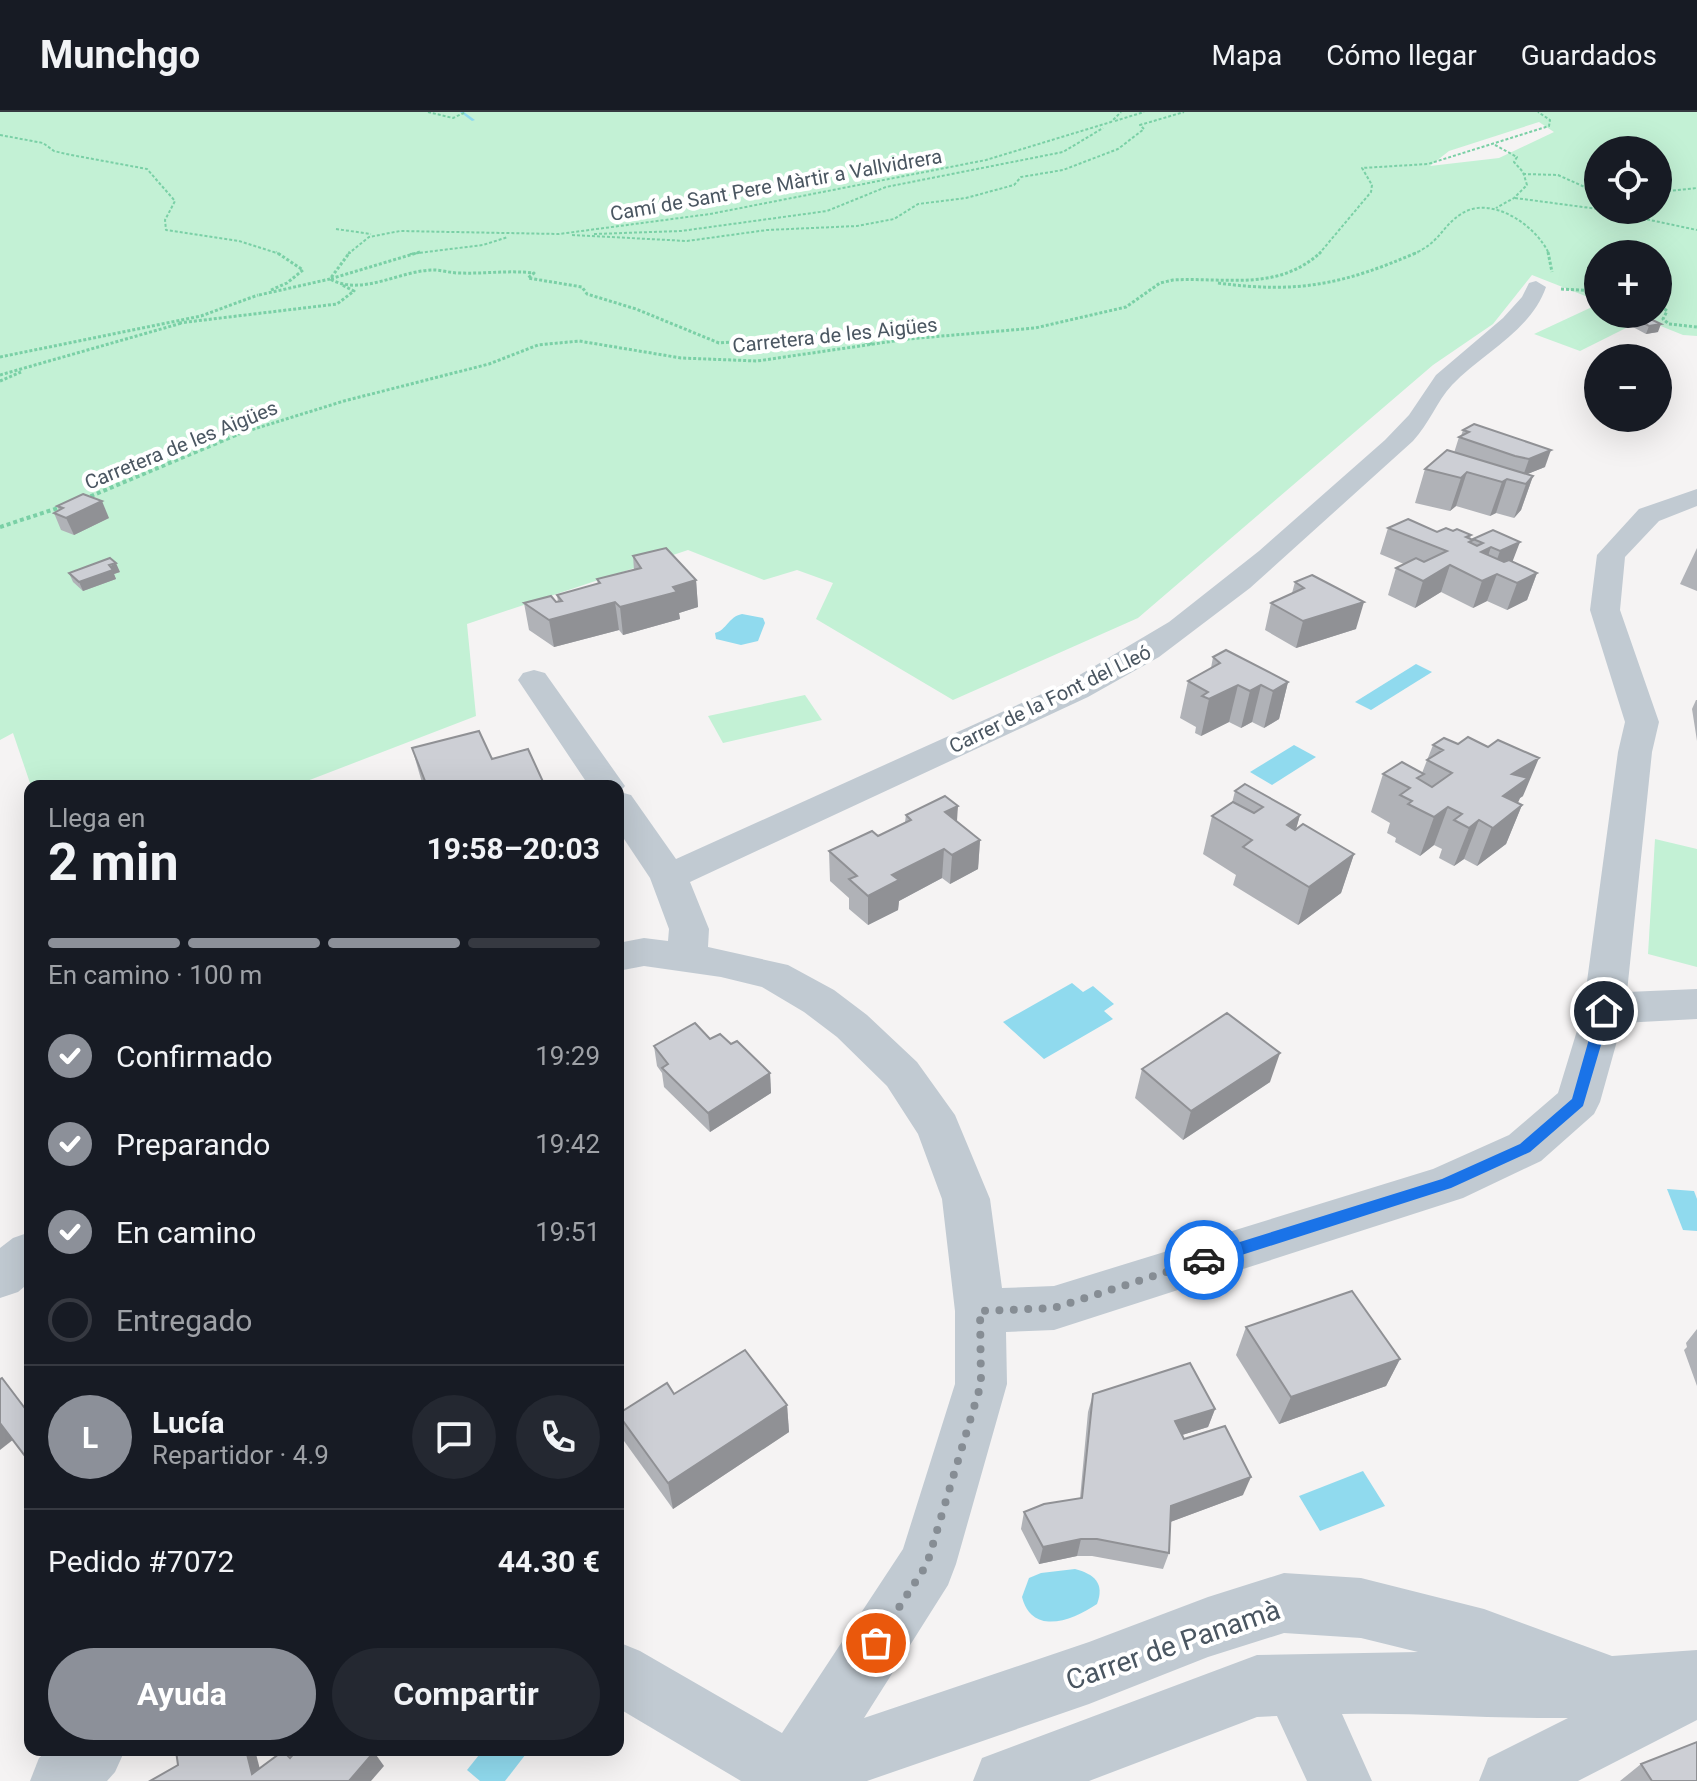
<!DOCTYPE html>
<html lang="es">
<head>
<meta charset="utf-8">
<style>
  :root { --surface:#171b24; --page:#242831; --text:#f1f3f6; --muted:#9ea1a6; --line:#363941; --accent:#8c9099 }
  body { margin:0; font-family:Roboto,sans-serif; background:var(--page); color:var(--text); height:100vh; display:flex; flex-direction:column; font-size:30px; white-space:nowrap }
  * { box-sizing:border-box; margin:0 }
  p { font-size:26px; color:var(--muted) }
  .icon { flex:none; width:44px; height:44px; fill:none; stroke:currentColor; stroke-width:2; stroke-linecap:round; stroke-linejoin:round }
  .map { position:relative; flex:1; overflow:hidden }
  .drawer { position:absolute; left:24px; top:668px; width:600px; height:976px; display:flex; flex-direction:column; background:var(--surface); border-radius:16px; box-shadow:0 8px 32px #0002 }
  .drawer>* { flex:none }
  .controls { position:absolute; left:1584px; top:24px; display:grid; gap:16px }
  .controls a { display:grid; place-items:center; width:88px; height:88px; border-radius:50%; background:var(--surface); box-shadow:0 8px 32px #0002; font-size:40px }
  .pin { position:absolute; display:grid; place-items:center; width:68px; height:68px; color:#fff; margin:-34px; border:4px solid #fff; border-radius:50%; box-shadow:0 2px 8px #0007 }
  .courier { position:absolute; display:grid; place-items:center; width:80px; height:80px; margin:-40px; border:6px solid #1a73e8; border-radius:50%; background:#fff; color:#222; box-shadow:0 2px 10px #0007 }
  .headline em { font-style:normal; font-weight:700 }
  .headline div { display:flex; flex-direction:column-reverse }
  .headline { display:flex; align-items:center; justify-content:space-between; height:136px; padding:0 24px }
  h1 { font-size:52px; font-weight:700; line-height:60px }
  .bar { display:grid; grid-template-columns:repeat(4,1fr); gap:12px 8px; align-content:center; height:96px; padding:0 24px }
  .bar i { height:10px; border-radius:6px; background:var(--line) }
  .bar .on { background:var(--accent) }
  .bar p { grid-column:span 4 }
  .line { display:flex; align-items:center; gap:20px; padding:0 24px; border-top:2px solid var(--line) }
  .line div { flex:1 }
  .round { display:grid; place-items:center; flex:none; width:84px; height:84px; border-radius:42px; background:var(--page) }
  ol { padding:0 24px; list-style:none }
  li { display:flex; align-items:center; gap:24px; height:88px }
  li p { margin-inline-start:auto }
  li .icon { padding:8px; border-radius:50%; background:var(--accent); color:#fff; stroke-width:4 }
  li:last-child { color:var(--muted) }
  li i { width:44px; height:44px; border:4px solid var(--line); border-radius:50% }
  .cta { display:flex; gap:16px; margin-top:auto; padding:16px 24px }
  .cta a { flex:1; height:92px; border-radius:48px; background:var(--accent); color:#fff; font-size:32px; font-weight:700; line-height:92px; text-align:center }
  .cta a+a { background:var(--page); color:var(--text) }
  header { display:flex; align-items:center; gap:48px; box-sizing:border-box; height:112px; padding:0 40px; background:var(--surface); border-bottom:2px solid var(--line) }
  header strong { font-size:38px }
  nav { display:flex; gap:44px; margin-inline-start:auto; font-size:28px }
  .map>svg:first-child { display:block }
  .green { fill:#c3f1d5; fill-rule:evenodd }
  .water { fill:#90daee }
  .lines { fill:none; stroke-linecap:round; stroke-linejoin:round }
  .stream { fill:#90daee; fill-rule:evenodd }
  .path-far2 { stroke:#7ad0a6; stroke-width:2; stroke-dasharray:3 2; stroke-linecap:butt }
  .path-far1 { stroke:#7ad0a6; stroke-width:3; stroke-dasharray:3 2; stroke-linecap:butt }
  .path { stroke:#7ad0a6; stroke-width:4; stroke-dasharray:4 3; stroke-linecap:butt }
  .minor { fill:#c1cad2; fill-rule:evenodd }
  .wall { fill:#b0b2b7 }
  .shaded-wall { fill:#909195 }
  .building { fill:#cdcfd5; stroke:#909195; stroke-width:2 }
  .route { fill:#1a73e8 }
  .done { stroke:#868d94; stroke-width:8; stroke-dasharray:0 14.4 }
  .labels { text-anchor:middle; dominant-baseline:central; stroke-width:8; stroke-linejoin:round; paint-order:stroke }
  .far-street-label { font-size:20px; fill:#4a5661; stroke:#fff }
  .near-street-label { font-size:28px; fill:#4a5661; stroke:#fff }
</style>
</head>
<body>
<header>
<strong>Munchgo</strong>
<nav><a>Mapa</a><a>Cómo llegar</a><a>Guardados</a></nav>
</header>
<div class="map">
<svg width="1697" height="1669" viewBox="0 0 1697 1669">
  <rect width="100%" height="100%" fill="#f5f3f3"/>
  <!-- green -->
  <g class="green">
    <path d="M0,0H1697V224L1683,223L1631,202H1658V142H1598V189L1532,163L1493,212L1433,253L1138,506L953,588L816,507L833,471L797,458L764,468L688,438L467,512L476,604L294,674H31L13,621L0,628ZM1539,10L1554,20L1499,46L1430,54L1449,39ZM1598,38H1658V98H1598Z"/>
    <path d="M1592,195L1598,197V202H1612L1638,210L1580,239L1534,222Z"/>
    <path d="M805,583L822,608L723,631L708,604Z"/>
    <path d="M1655,727L1697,737V855L1648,842Z"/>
  </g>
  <!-- water -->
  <g class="water">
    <path d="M742,502L763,506L765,511L758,529L741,533L716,527L715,521C727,518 728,505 742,502Z"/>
    <path d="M1416,552L1432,560L1371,598L1355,590Z"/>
    <path d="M1294,633L1316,645L1272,673L1250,660Z"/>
    <path d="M1072,871L1083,880L1093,874L1114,892L1104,899L1113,907L1044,947L1003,910Z"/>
    <path d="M1667,1077L1694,1079L1697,1087V1119L1683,1118Z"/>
    <path d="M1363,1359L1385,1394L1320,1419L1299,1384Z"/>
    <path d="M1075,1457C1094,1462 1105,1471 1097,1492C1072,1509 1032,1524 1022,1485L1029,1466L1041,1461Z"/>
    <path d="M483,1638H529L505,1669H480L467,1658Z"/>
  </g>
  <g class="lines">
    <!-- stream -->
    <path class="stream" d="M460,0H464L475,8L472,9Z"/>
    <!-- path-far2 -->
    <g class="path-far2">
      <path d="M428,0L453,6L466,0"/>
      <path d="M1115,9L1144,0"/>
      <path d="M0,23L43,31L54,39L66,42L147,57L175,89L165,108L166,118L239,129L280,142"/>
      <path d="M1495,33L1517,45L1514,50L1523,60L1527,73L1514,86L1496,96"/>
      <path d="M1523,62L1558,63L1598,81"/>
      <path d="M1658,80L1697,76"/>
      <path d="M1515,86L1598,97"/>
      <path d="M1603,98L1697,118"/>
      <path d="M336,117L371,122"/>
      <path d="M594,122L681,119L827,99L886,75L1063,40L1103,16"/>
      <path d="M572,123L687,129L767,118L857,114L894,107L918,92L966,86L1014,73L1021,65L1063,58L1118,37L1144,17L1140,13L1184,0"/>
      <path d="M348,142L369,125L400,119L559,122L710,102L986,48L1111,10L1121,0"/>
      <path d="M410,142L483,133L508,125"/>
      <path d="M1319,142L1371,80L1372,73L1362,56L1428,52L1549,14L1550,8L1538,0"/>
      <path d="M1413,142C1440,131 1441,115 1461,102C1491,82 1537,114 1549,142"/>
    </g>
    <!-- path-far1 -->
    <g class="path-far1">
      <path d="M420,140L330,167C362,185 400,158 434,158C442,158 450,161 459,161C484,162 508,158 534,161L528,166L582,175L587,182L636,197L719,231L836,221L872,232"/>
      <path d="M1548,140L1552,160"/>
      <path d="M1218,171C1299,182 1344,172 1418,140"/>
      <path d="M1561,177L1598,179"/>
      <path d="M271,178L287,171L303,158L276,140"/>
      <path d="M259,183L330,167L350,140"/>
      <path d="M1658,184L1663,186L1659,192L1667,199L1663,207L1669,212L1697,215"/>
      <path d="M179,211L337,192L354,179L342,173"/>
      <path d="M0,245L201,204L258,183"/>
      <path d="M0,263L182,211"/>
      <path d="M0,269L21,260"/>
      <path d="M238,322L344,289L489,252L538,233L579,229L681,246L757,249L908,227L1035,216L1126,195L1160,171L1173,168C1226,165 1278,180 1321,140"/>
    </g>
    <!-- path -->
    <g class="path">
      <path d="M84,387L243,320"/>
      <path d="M0,415L64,394"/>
    </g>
    <!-- minor -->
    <g class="minor">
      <path d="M1536,169L1546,175C1531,219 1483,241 1452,273C1437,289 1429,312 1413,329L1250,476L1159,545L1088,585L690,770L709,817L708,835L788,853L834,878L867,903L917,950L955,1003L990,1087L1002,1176L1054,1174L1433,1057L1509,1023L1558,981L1583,899L1618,640L1625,610L1590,498L1597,443L1639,397L1697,377V394L1659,409L1625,445L1620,498L1659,610L1652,640L1627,880L1697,877V907L1622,911L1600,990L1594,1002L1541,1049L1463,1086L1054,1218L1006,1220L1007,1272L956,1452L948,1473L864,1606L1089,1530L1208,1485L1284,1461L1361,1466L1484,1497L1612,1544L1697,1538V1608L1578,1669H1479L1488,1646L1568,1606C1493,1607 1417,1600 1342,1602L1372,1669H1307L1277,1604L1257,1605L1089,1669H973L982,1646L1257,1543L1418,1540L1361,1526L1284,1521L1208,1545L1089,1592L867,1669H741L618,1596V1530L640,1539L782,1621L903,1437L955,1272V1199L942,1087L918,1022L887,974L837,925L804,900L762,875L721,865L644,854L618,859V831L644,826L668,829L669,817L650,766L618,718V674H589L518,568L523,561L534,558L545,561L625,674L620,680L631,683L676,747L1066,571L1169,510L1259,439L1385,328L1409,303L1436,263L1503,206L1522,185L1529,171Z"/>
      <path d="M30,1120V1170L18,1180L0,1186V1136L13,1126Z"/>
      <path d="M48,1638H125L115,1660L107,1669H30L39,1646Z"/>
    </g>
  </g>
  <!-- wall -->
  <g class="wall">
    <path d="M1642,203L1658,220L1646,222L1631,214L1634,206Z"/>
    <path d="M1474,312L1545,355L1527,362L1533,364L1521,398L1514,406L1496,401L1490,404L1456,394L1450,399L1415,391L1425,357L1454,341L1459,325L1461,324L1463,318Z"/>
    <path d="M57,394L109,406L74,423L61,418L54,401L59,398Z"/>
    <path d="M1388,416L1437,420L1453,419L1471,423L1470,427L1472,428L1493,418L1512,450L1537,461L1527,488L1507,498L1487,489L1473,496L1441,480L1415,496L1388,483L1396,456L1404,452L1380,442Z"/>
    <path d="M1697,436V479L1680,472Z"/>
    <path d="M633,444L696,468L698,495L679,501L680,507L623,523L619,518L554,535L529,518L524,491L558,490L557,483L598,472L597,467L634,458Z"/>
    <path d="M120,460L114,462L116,467L83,479L73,470L69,461Z"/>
    <path d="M1312,463L1356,517L1296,536L1265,518L1271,491L1292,481L1295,470Z"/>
    <path d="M1213,545L1288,570L1279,607L1264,616L1252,610L1241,616L1229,610L1201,624L1195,621L1196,615L1180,606L1188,569L1211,556Z"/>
    <path d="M1696,588H1697V629L1692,597Z"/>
    <path d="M1433,633L1523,684L1520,686L1517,691L1522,693L1506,732L1477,754L1464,747L1454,754L1439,746L1442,737L1434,733L1420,744L1395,730L1396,726L1387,721L1390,711L1371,700L1383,662L1422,661Z"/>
    <path d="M412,636L492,647L545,674H423Z"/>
    <path d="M1235,679L1300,703L1296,717L1354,742L1341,781L1298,813L1233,773L1236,763L1203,742L1212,704L1232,691Z"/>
    <path d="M906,703L957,710L980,728L978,757L950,772L942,766L899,789L898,798L868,813L849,797V786L830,769L829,739L878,724L905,710Z"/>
    <path d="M710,927L731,932L770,961L771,981L710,1020L664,975L662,961L657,954L654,934Z"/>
    <path d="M1142,957L1270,970L1183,1028L1135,986Z"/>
    <path d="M1246,1215L1400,1247L1386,1274L1279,1312L1236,1243Z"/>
    <path d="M1697,1217V1274L1684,1238L1687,1235L1686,1231Z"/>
    <path d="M674,1282L787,1293L789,1320L673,1397L624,1329L618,1302Z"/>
    <path d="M1093,1282L1215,1297L1208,1315L1182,1323L1184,1327L1243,1383L1170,1410L1169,1441L1163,1457L1092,1444H1077L1039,1452L1021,1417L1024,1400L1080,1386L1088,1300Z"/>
    <path d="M1641,1652L1697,1669H1620Z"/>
  </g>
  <!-- shaded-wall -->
  <g class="shaded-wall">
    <path d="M1661,212L1658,220L1646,222L1649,214Z"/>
    <path d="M1551,338L1545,355L1523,364L1529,347Z"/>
    <path d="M1467,360L1456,394L1450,399L1461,366Z"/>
    <path d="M1533,364L1521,398L1514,406L1526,372Z"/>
    <path d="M1507,367L1496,401L1490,404L1502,370Z"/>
    <path d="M102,389L109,406L74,423L66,406Z"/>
    <path d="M1520,430L1510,456L1497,462L1487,489L1473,496L1482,469L1491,464L1500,439Z"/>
    <path d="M1491,435L1482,462L1481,440Z"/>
    <path d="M116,451L120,460L114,462L116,467L83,479L79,470Z"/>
    <path d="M1450,453L1441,480L1415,496L1423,469Z"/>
    <path d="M1537,461L1527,488L1507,498L1517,471Z"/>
    <path d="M696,468L698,495L679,501L680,507L623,523L620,495L673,475Z"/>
    <path d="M615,490L619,518L554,535L549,508Z"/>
    <path d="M1364,490L1356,517L1296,536L1303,509Z"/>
    <path d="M1288,570L1279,607L1264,616L1273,579Z"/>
    <path d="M1238,573L1229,610L1201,624L1209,587Z"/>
    <path d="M1261,573L1252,610L1241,616L1250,579Z"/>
    <path d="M1539,646L1523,684L1520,686L1514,700L1522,693L1506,732L1477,754L1512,662Z"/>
    <path d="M958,694L956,723L945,700Z"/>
    <path d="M1448,695L1434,733L1420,744L1434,705Z"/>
    <path d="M1300,703L1289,742L1287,713Z"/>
    <path d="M1479,708L1464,747L1454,754L1469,716Z"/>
    <path d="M980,728L978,757L950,772L952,743Z"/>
    <path d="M944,737L942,766L899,789L898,798L868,813V784L892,763Z"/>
    <path d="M1354,742L1341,781L1298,813L1309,775Z"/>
    <path d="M1280,941L1270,970L1183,1028L1191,999Z"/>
    <path d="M770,961L771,981L710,1020L708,1001Z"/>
    <path d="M1400,1247L1386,1274L1279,1312L1291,1285Z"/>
    <path d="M787,1293L789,1320L673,1397L668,1371Z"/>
    <path d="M1215,1297L1208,1315L1169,1327L1175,1309Z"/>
    <path d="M0,1311L14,1327L0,1338Z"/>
    <path d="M1251,1365L1243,1383L1165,1412L1171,1394Z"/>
    <path d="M1081,1427L1077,1444L1039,1452L1043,1435Z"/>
    <path d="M246,1638H255L263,1669L252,1662Z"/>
    <path d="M374,1640L384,1654L371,1669H349Z"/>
  </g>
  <!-- building -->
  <g class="building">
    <path d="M1642,203L1661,212L1649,214L1634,206Z"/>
    <path d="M1474,312L1551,338L1529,347L1515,344L1459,325L1469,320L1463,318Z"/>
    <path d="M1447,338L1533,364L1526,372L1507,367L1502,370L1467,360L1461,366L1425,357Z"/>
    <path d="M83,382L102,389L66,406L54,401L63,396L57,394Z"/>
    <path d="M1408,407L1437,420L1446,416L1453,419L1457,417L1471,423L1466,425L1473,428L1469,430L1477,434L1483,431L1473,427L1493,418L1520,430L1500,439L1491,435L1481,440L1504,450L1509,448L1537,461L1517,471L1497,462L1482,469L1450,453L1423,469L1396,456L1416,446L1424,450L1447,439L1388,416Z"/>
    <path d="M666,436L696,468L673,475L677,480L620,495L615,490L549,508L524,491L551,484L556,490L562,489L557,483L600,471L597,467L641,456L633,444Z"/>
    <path d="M110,446L116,451L109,453L113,458L79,470L69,461Z"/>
    <path d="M1312,463L1364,490L1303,509L1271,491L1304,476L1295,470Z"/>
    <path d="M1226,538L1288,570L1273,579L1261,573L1250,579L1238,573L1209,587L1202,584L1208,580L1188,569L1220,551L1213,545Z"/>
    <path d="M479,619L492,647L528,637L545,674H427L412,636Z"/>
    <path d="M1468,625L1488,635L1498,628L1539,646L1512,662L1528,666L1503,684L1522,693L1493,716L1479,708L1469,716L1454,708L1462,702L1448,695L1434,705L1408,692L1412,689L1400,683L1410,676L1383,662L1402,650L1424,662L1417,666L1432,675L1452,661L1427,648L1443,638L1433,633L1444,626L1458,632Z"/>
    <path d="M1245,672L1300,703L1287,713L1295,718L1303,712L1354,742L1309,775L1243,735L1252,728L1212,704L1233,690L1254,701L1263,695L1235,679Z"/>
    <path d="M945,684L958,694L945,700L980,728L952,743L944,737L892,763L899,768L868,784L849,767L857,764L829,739L872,719L878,724L911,708L906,703Z"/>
    <path d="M1227,901L1280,941L1191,999L1142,957Z"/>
    <path d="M695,911L710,927L720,922L731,932L737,929L770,961L708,1001L662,956L668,952L654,934Z"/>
    <path d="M1352,1179L1400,1247L1291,1285L1246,1215Z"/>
    <path d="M745,1238L787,1293L668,1371L618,1302L667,1271L674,1282Z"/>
    <path d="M1190,1251L1215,1297L1175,1309L1184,1327L1225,1314L1251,1365L1171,1394L1169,1441L1097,1427H1081L1043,1435L1024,1400L1044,1392L1082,1386L1093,1282Z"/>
    <path d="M2,1266L30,1303V1340L25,1344L0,1311V1267Z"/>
    <path d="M1697,1630V1669H1652L1641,1652Z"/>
    <path d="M174,1638H246L252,1662L283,1639L290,1646L297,1638H372L374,1640L349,1669H150L178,1653L176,1639Z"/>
  </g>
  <!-- route -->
  <path class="route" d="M1604,894L1611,899L1583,994L1530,1040L1451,1076L1204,1155L1198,1153V1143L1442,1067L1520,1032L1572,987L1597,899Z"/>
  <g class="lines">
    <!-- done -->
    <path class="done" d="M876,1531L927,1452L981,1272L980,1199L1054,1196L1204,1148"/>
  </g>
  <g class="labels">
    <!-- far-street labels -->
    <g class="far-street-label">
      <text transform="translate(776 73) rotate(-10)">Camí de Sant Pere Màrtir a Vallvidrera</text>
      <text transform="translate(835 223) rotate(-6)">Carretera de les Aigües</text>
      <text transform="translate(181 333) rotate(-22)">Carretera de les Aigües</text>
      <text transform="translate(1050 587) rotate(-26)">Carrer de la Font del Lleó</text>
    </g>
    <!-- near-street labels -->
    <g class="near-street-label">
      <text transform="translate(1173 1533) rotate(-19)">Carrer de Panamà</text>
    </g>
  </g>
</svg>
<div class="controls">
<a><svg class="icon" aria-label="locate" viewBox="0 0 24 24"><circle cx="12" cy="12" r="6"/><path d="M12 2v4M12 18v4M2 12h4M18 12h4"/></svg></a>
<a>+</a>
<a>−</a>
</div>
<div class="pin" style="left:876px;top:1531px;background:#ea580c"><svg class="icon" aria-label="bag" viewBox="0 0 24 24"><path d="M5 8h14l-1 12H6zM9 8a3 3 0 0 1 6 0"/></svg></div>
<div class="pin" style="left:1604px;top:899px;background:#1f2937"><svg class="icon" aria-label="home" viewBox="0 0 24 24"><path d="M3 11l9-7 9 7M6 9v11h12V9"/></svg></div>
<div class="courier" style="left:1204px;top:1148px"><svg class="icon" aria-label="car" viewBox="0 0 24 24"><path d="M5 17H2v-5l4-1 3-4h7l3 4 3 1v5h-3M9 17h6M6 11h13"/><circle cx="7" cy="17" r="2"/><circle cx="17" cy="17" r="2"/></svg></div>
<section class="drawer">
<div class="headline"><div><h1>2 min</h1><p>Llega en</p></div><em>19:58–20:03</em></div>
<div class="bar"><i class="on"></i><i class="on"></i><i class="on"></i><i></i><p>En camino · 100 m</p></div>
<ol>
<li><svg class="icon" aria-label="check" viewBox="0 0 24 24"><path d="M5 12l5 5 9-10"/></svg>Confirmado<p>19:29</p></li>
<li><svg class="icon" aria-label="check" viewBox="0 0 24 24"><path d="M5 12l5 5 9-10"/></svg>Preparando<p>19:42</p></li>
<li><svg class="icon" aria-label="check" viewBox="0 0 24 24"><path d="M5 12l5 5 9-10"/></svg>En camino<p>19:51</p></li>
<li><i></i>Entregado</li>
</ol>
<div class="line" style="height:144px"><b class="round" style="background:var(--accent);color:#fff">L</b><div><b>Lucía</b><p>Repartidor · 4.9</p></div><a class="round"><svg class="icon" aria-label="chat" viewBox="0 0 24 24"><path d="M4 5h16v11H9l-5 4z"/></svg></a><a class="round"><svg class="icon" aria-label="phone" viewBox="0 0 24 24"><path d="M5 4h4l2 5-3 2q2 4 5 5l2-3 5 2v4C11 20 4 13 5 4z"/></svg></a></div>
<div class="line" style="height:104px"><div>Pedido #7072</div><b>44.30 €</b></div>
<div class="cta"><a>Ayuda</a><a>Compartir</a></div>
</section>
</div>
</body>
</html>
